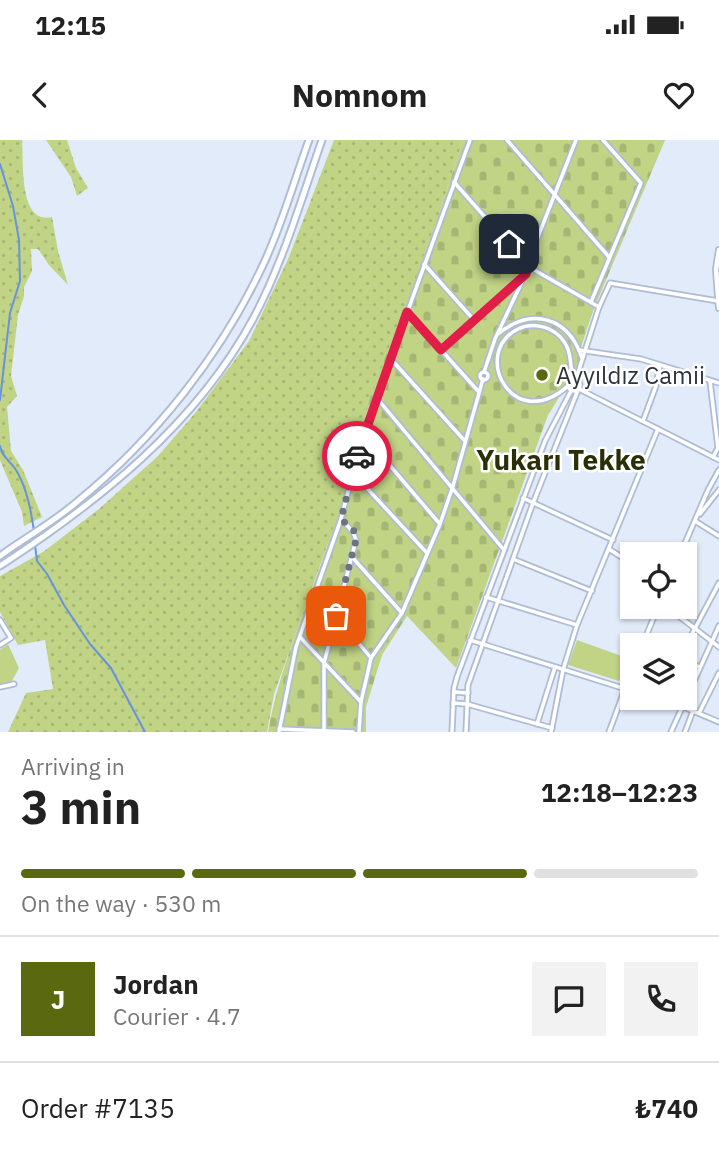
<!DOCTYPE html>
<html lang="en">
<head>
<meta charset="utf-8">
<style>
  :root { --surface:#fff; --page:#f2f2f2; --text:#222; --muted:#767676; --line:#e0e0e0; --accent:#5a6810 }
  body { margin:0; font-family:"IBM Plex Sans",sans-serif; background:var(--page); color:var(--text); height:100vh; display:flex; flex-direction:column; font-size:26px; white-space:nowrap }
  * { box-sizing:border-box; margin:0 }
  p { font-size:23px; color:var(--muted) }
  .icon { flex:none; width:38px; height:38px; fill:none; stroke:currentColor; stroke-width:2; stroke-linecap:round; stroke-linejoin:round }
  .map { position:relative; height:592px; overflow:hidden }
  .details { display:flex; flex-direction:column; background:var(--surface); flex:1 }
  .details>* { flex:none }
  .tools { position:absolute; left:620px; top:402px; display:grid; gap:14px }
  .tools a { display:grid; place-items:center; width:77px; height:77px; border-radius:0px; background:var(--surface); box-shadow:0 2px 5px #0004; font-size:35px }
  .pin { position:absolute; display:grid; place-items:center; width:60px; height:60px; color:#fff; margin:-30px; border-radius:14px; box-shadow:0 4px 10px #0006 }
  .courier { position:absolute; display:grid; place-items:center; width:70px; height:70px; margin:-35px; border:5px solid #e11d48; border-radius:50%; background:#fff; color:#222; box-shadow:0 2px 9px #0007 }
  .head em { font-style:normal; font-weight:700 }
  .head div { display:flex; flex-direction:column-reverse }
  .head { display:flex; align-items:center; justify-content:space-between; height:119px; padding:0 21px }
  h1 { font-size:46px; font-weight:700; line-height:52px }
  .bar { display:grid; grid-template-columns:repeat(4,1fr); gap:10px 7px; align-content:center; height:84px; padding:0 21px }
  .bar i { height:9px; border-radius:5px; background:var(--line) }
  .bar .selected { background:var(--accent) }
  .bar p { grid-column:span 4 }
  .line { display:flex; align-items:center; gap:18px; padding:0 21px; border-top:2px solid var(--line) }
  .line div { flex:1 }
  .round { display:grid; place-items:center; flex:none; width:74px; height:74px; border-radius:0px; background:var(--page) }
  .status { display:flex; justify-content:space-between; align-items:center; height:49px; padding:0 35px; background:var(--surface); direction:ltr }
  .status svg { height:19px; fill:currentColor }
  header { display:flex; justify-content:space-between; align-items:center; height:91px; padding:0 21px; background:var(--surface); font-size:32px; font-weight:700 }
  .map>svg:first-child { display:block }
  .grass { fill:url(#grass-dots) }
  .cemetery { fill:url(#cemetery-stones) }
  .park { fill:#c1d385 }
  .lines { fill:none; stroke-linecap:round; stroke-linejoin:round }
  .stream { stroke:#6892db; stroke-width:2 }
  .minor-casing { stroke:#aebcd5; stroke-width:7 }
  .tertiary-casing { stroke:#aebcd5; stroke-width:8 }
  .secondary-casing { stroke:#aebcd5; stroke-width:9 }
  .minor { stroke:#fff; stroke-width:3.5 }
  .tertiary { stroke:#fff; stroke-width:4.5 }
  .secondary { stroke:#fff; stroke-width:5 }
  .done { stroke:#6d747f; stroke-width:7; stroke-dasharray:0 12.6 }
  .route { stroke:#e11d48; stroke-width:9 }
  .poi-dot { fill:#5a6810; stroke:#fff; stroke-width:2.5 }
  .labels { text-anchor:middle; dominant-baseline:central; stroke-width:5; stroke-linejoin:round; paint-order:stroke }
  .poi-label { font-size:24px; fill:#2e343d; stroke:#fff; text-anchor:start }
  .quarter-label { font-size:28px; font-weight:bold; fill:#293008; stroke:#fff }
</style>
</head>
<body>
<div class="status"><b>12:15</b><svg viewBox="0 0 49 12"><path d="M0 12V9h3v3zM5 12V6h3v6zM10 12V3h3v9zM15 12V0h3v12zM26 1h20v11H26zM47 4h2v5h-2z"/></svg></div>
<header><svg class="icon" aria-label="back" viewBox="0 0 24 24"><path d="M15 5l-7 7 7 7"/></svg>Nomnom<svg class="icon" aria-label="heart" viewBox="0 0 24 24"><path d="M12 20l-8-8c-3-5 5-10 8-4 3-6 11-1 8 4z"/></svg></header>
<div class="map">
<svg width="719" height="592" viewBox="0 0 719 592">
  <defs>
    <pattern id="grass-dots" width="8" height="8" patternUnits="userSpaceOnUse" patternTransform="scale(1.75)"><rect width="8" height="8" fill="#c1d385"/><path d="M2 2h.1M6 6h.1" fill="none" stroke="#a6b674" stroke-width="1.8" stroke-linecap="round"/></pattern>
    <pattern id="cemetery-stones" width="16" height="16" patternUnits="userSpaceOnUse" patternTransform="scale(1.75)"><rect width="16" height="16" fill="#c1d385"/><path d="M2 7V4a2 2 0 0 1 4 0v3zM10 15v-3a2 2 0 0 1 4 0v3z" fill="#a6b674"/></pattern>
  </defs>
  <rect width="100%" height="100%" fill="#e2ebfa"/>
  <!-- grass -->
  <g class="grass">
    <path d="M0,0H22C24,21 18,85 52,77L58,111L68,145L49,125L38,109H31L32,131L24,147V156L18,175L11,236L17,256L7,267L11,311L23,330L42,377L24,386L22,372L0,320Z"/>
    <path d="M46,0H67L76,28L88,48L77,56L71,37Z"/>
    <path d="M334,0H463L438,77L349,322L338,320L345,343L337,378L274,554L267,592H8L26,553L53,549L45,500L18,505L0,472V436L43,412L99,369L158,316L196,272L249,201L289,117Z"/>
  </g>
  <!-- cemetery -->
  <path class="cemetery" d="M463,0H665L593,171L581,207L577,229L548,275L456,528L407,476L382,515L366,567V592H268C283,506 327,429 344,343L332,341L337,319L349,322L374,247L438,77Z"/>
  <!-- park -->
  <g class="park">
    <path d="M577,500L627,518L619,541L568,525Z"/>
    <path d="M8,504L19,528L12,541L0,544V510Z"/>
  </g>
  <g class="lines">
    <!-- stream -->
    <g class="stream">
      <path d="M0,24L13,66L19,100L20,141L10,173L0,260"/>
      <path d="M0,306C2,317 10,321 16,330C27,348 31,371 34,391"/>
      <path d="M34,397L37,421L47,434L64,465L90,504L111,528L145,592"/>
    </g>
    <defs>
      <g id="minor">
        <path d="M507,0L609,117"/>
        <path d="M454,42L529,127L599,167"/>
        <path d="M424,124L474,180"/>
        <path d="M527,125L576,0"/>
        <path d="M591,162L641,43L603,0"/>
        <path d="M407,172L478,251"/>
        <path d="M498,194C531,167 568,176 582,218"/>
        <path d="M441,210L525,134"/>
        <path d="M579,210L641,219L719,243"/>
        <path d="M390,218L464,300"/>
        <path d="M484,232L495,199L529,127"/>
        <circle cx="484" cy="236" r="4"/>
        <circle cx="574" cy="245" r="6"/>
        <path d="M576,239L599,167L610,143L718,161"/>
        <path d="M710,241L718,308L713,317"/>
        <path d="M568,246C513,295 470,213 518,189C528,184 539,185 549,189C571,199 571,219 572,240"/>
        <path d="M579,249L719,320"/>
        <path d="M376,257L504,410"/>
        <path d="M643,281L656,246L660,225"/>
        <path d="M363,294L439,383"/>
        <path d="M352,332L427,413"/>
        <path d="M523,358L613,400"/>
        <path d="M700,374L719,350"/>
        <path d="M695,381L719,396"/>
        <path d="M609,409L632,424"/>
        <path d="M680,415L708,350L719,330"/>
        <path d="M352,417L402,473"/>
        <path d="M513,419L592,451"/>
        <path d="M315,451L371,518"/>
        <path d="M486,457L577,485"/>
        <path d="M667,467L719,507"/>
        <path d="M0,480L11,498L0,505"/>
        <path d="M300,497L361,562"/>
        <path d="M470,500L632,551"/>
        <path d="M642,506L658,467"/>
        <path d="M684,509L719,443"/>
        <path d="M684,519L699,527"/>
        <path d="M0,547L14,544"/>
        <path d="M454,552L468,553"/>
        <path d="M653,558L681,566L719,582"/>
        <path d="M453,563L467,564L552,588"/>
        <path d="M699,573L719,533"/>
        <path d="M537,584L555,527"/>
        <path d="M279,589L353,592"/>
        <path d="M279,592L296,507L341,379L363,294L470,0"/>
        <path d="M324,592V523L356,400L353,392L342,380"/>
        <path d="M359,592L361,562L371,518L402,473L440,384L453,346L483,239"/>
        <path d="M452,592L454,548L457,537L545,301L571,251"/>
        <path d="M466,592L468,545L533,363L578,250"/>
        <path d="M551,592L563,530L577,485L658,289"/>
        <path d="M609,592L632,530"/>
        <path d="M671,592L719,486"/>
        <path d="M685,592L693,571"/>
      </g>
      <path id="tertiary" d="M719,110L716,129L719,168"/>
      <g id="secondary">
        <path d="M0,416C26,397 54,382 78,361C155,298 221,215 263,125C282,85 294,41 309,0"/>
        <path d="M0,426C98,362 196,285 253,179C283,123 301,60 322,0"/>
      </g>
    </defs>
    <!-- minor casing -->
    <use href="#minor" class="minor-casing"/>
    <!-- tertiary casing -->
    <use href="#tertiary" class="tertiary-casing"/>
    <!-- secondary casing -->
    <use href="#secondary" class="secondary-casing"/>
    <!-- minor -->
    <use href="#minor" class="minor"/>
    <!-- tertiary -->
    <use href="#tertiary" class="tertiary"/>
    <!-- secondary -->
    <use href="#secondary" class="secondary"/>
  </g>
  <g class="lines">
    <!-- done -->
    <path class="done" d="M336,476L356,400L354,391L341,379L357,316"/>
    <!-- route -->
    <path class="route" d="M357,316L407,172L441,210L526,134L528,127L509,104"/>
  </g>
  <!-- markers -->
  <circle class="poi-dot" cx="542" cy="235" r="7"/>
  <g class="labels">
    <!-- poi labels -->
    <g class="poi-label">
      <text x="556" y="235">Ayyıldız Camii</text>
    </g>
    <!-- quarter labels -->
    <g class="quarter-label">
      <text x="561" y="319">Yukarı Tekke</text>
    </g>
  </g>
</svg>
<div class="tools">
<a><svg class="icon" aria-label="locate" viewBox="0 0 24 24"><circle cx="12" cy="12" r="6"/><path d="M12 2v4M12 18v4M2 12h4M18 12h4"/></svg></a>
<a><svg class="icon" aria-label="layers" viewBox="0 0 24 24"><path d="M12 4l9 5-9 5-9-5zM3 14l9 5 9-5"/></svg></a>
</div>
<div class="pin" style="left:336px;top:476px;background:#ea580c"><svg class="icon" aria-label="bag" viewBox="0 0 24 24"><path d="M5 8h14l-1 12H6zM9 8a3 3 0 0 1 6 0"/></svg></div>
<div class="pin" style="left:509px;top:104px;background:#1f2937"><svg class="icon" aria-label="home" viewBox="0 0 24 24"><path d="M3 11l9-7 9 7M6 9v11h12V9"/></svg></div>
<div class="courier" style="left:357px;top:316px"><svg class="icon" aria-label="car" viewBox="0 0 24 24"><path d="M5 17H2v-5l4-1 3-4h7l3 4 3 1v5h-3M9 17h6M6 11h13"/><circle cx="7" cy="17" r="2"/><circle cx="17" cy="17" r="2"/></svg></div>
</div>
<section class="details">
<div class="head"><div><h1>3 min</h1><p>Arriving in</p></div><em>12:18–12:23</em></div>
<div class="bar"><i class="selected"></i><i class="selected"></i><i class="selected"></i><i></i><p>On the way · 530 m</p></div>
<div class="line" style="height:126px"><b class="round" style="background:var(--accent);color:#fff">J</b><div><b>Jordan</b><p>Courier · 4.7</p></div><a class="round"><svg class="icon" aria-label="chat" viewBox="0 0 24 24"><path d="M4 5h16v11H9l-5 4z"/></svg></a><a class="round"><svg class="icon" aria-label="phone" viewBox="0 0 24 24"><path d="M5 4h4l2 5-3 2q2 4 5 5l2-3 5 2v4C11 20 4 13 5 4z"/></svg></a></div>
<div class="line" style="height:91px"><div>Order #7135</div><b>₺740</b></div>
</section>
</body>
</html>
